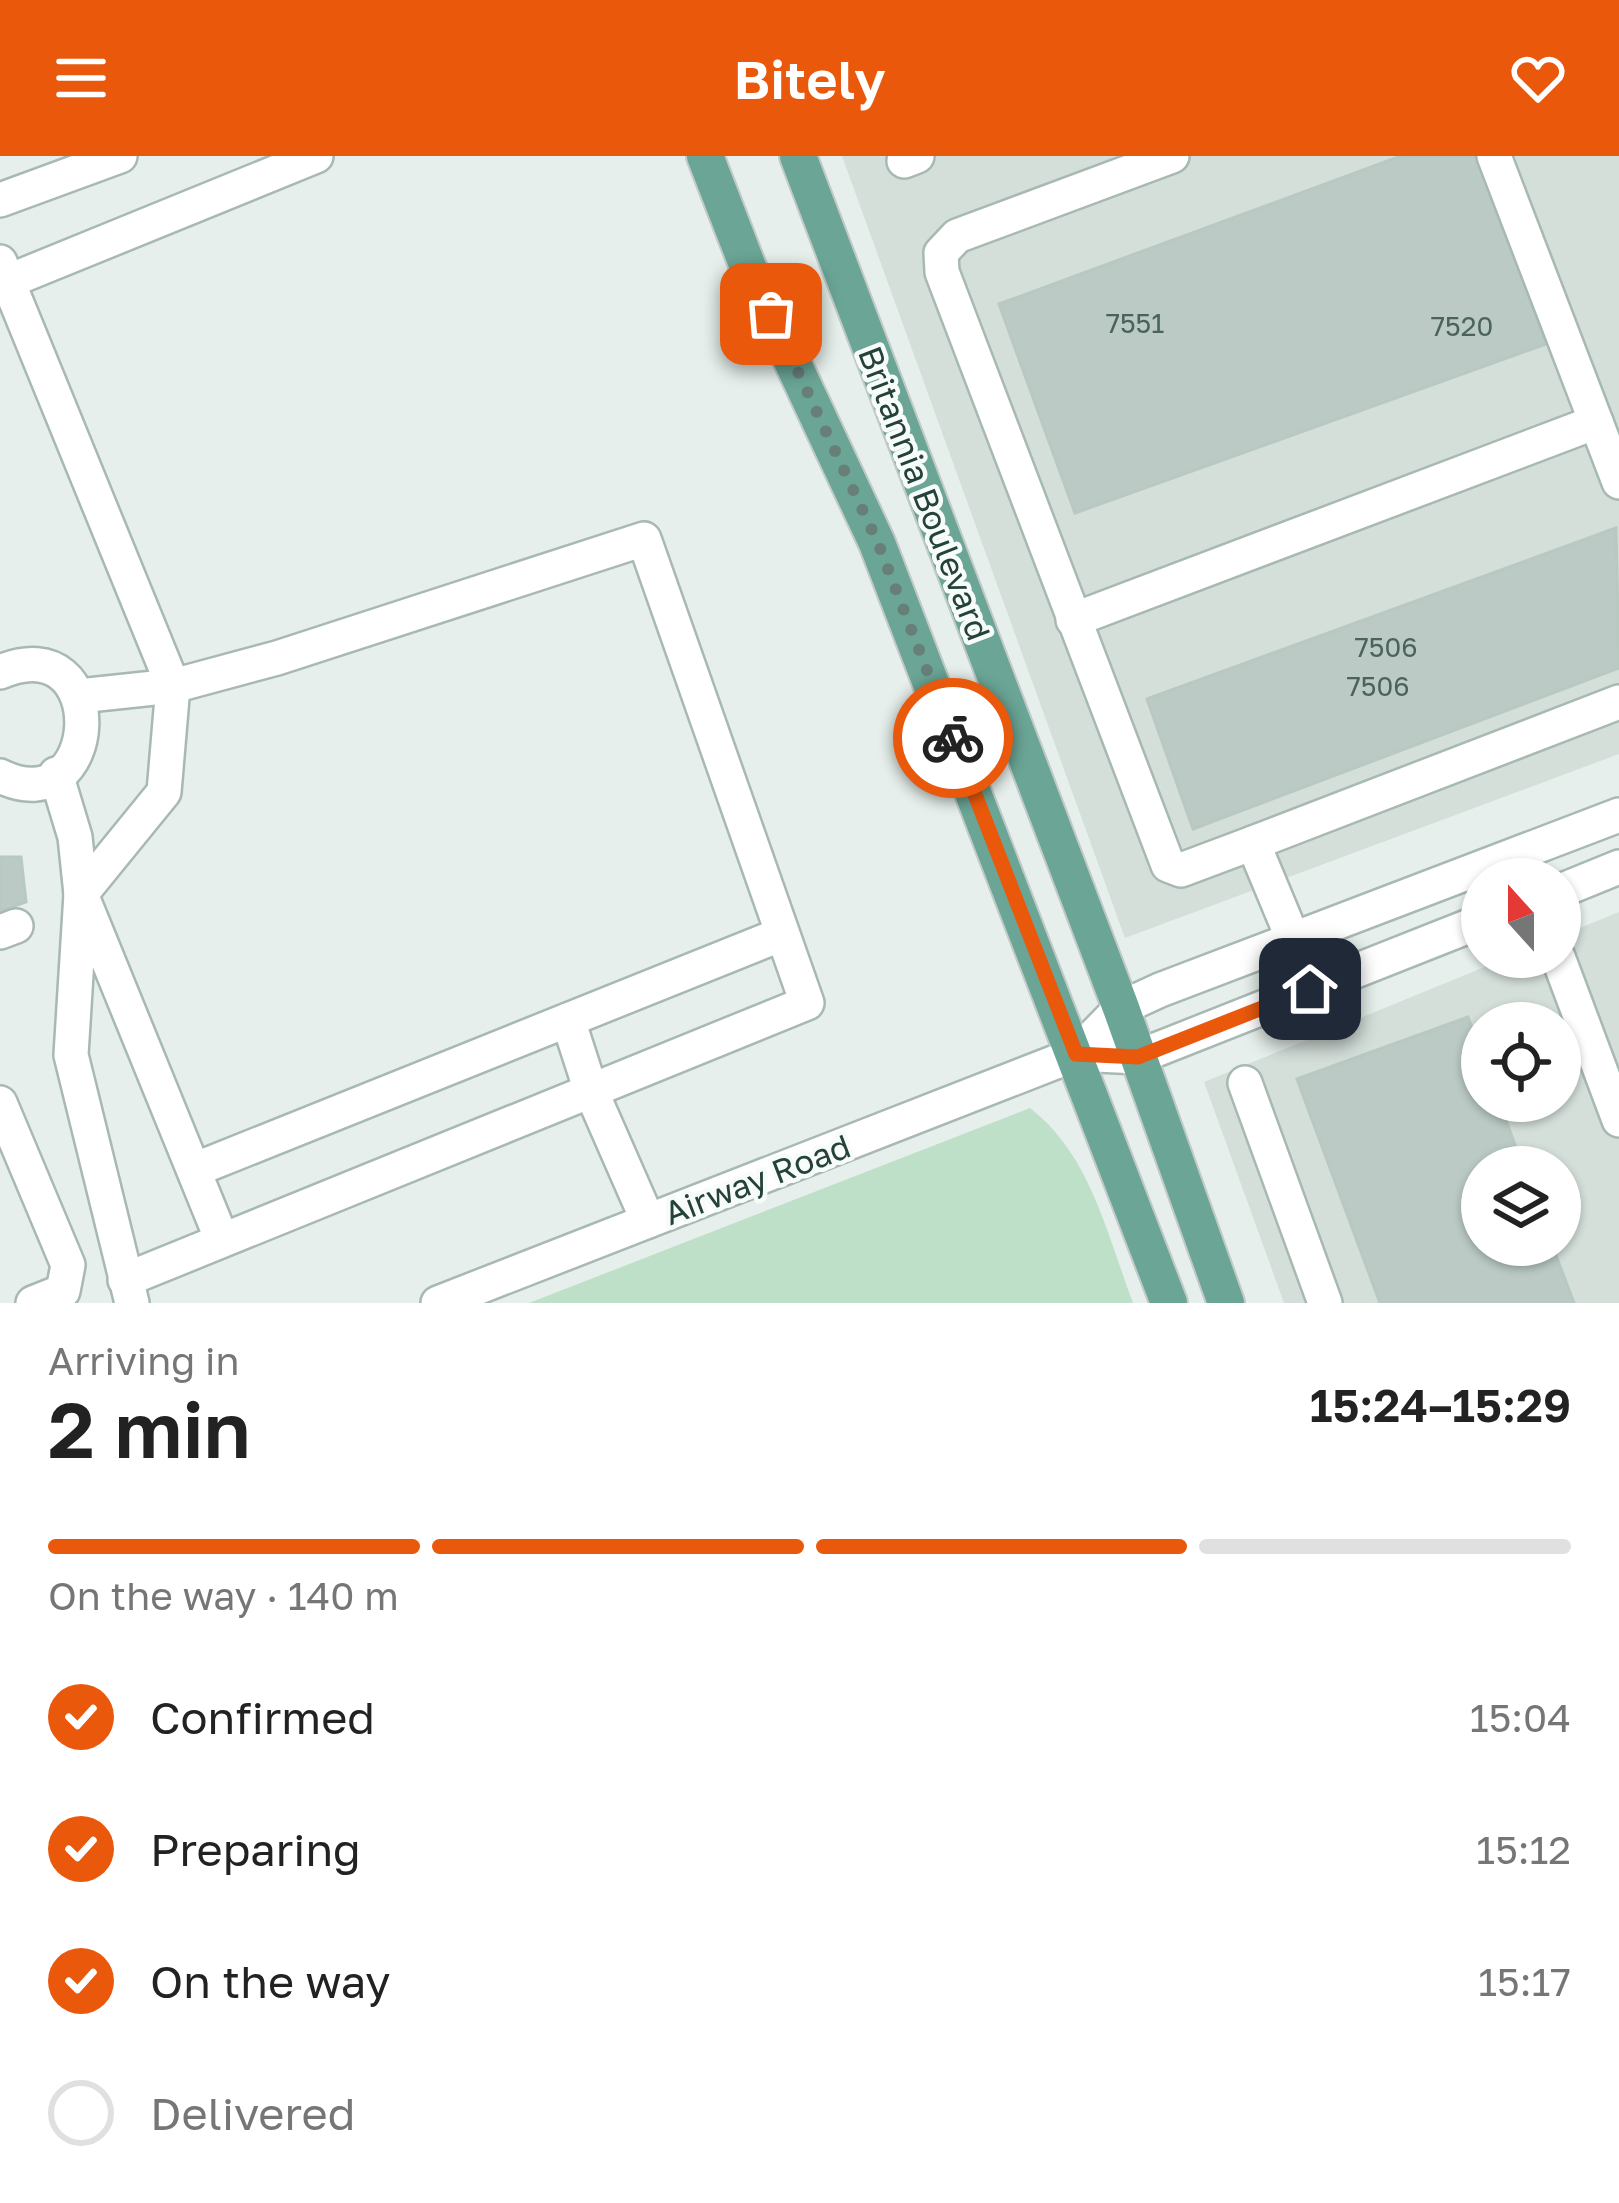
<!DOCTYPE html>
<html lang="en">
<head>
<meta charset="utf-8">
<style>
  :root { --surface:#fff; --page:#f6f6f6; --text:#222; --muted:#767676; --line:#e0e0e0; --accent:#ea580c }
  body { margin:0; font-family:"Golos Text",sans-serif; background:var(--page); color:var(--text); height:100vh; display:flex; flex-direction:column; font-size:45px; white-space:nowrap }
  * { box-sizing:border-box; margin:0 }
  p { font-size:39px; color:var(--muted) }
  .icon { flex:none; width:66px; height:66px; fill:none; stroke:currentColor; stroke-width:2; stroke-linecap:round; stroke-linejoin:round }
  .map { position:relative; height:1147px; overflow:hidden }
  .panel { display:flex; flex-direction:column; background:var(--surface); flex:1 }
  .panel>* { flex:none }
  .needle { width:78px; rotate:339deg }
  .buttons { position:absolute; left:1461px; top:702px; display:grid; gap:24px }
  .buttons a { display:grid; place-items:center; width:120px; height:120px; border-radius:50%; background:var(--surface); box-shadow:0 3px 9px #0004; font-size:60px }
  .pin { position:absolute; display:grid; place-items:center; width:102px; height:102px; color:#fff; margin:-51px; border-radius:24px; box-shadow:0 6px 18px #0006 }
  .courier { position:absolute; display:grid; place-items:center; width:120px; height:120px; margin:-60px; border:9px solid #ea580c; border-radius:50%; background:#fff; color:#222; box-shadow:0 3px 15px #0007 }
  .headline em { font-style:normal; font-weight:600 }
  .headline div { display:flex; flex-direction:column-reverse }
  .headline { display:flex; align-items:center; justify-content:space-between; height:204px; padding:0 48px }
  h1 { font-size:78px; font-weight:600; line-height:90px }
  .bar { display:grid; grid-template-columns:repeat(4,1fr); gap:18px 12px; align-content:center; height:144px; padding:0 48px }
  .bar i { height:15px; border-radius:9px; background:var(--line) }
  .bar .active { background:var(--accent) }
  .bar p { grid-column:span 4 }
  ol { padding:0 48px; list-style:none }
  li { display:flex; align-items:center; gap:36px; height:132px }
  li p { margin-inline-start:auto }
  li .icon { padding:12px; border-radius:50%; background:var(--accent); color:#fff; stroke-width:4 }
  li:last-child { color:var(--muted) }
  li i { width:66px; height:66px; border:6px solid var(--line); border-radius:50% }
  header { display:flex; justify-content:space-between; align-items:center; height:156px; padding:0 48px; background:var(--accent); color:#fff; font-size:54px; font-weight:600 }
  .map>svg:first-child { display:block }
  .built { fill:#d4dfda; fill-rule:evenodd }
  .green { fill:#bfe0c8 }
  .building { fill:#bbcac4; stroke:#b8c9c2; stroke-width:3 }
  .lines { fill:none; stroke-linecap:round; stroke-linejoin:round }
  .minor-casing { stroke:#a8b8b2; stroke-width:38 }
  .major-casing { stroke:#c2cac8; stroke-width:40 }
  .minor { stroke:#fff; stroke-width:33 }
  .major { stroke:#6aa596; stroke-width:36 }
  .done { stroke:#687f78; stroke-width:12; stroke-dasharray:0 21.6 }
  .route { stroke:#ea580c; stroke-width:15 }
  .labels { text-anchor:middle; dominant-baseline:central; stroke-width:9; stroke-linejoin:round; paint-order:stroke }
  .number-label { font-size:27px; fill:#4a645c }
  .street-label { font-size:33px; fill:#24423a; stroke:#f7fbf9 }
</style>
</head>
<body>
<header><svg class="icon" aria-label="menu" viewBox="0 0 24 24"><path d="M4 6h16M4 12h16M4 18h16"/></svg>Bitely<svg class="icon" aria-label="heart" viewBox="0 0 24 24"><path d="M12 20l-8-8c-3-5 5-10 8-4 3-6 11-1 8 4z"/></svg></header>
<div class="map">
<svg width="1619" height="1147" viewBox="0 0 1619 1147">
  <rect width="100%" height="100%" fill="#e6efeb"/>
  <!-- built -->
  <g class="built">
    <path d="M842,0H1619V598L1125,782Z"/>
    <path d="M1619,756V1147H1284L1204,926L1509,801H1560V780ZM1482,867H1560V945H1482ZM1482,1011H1560V1089H1482Z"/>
  </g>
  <!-- green -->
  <path class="green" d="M1030,952C1090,998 1107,1078 1133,1147H529Z"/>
  <!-- building -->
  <g class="building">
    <path d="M1401,0H1478L1546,188L1075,357L999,148Z"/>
    <path d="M1616,372L1619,512L1193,673L1147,543Z"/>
    <path d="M0,701H21L26,746L0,755Z"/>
    <path d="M1468,861L1482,899V945H1499L1523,1011H1482V1089H1552L1574,1147H1380L1297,923Z"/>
  </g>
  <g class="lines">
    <defs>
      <g id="minor">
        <path d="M1172,0L957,80L941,97L942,116L1168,709L1181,714L1253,687"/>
        <path d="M1494,0L1619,326"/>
        <path d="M904,5L917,0"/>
        <path d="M0,44L120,0"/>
        <path d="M0,106L173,530L164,636L81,738L222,1084"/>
        <path d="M9,125L316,0"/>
        <path d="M1073,464L1596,266"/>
        <path d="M0,516C114,468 104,671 0,620"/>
        <path d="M79,540L173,530L277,502L644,383L807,847L125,1124"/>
        <path d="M56,618L75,681L81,738L71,899L132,1147"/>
        <path d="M1560,735L1619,711"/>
        <path d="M0,776L16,770"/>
        <path d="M1293,783L1253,687L1619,546"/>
        <path d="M1558,801L1619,964"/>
        <path d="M568,864L591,935L648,1065"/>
        <path d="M1076,898L1121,852L1160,834L1619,659"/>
        <path d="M1245,927L1325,1147"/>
        <path d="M0,947L68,1109L63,1135L33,1147"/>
        <path d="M194,1014L782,778"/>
        <path d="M438,1147L1076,898L1138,901L1482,765"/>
      </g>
      <g id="major">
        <path d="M705,0L748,111L877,387L1169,1147"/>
        <path d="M798,0L1121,852L1226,1147"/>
      </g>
    </defs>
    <!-- minor casing -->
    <use href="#minor" class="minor-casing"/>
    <!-- major casing -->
    <use href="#major" class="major-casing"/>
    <!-- minor -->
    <use href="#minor" class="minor"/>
    <!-- major -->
    <use href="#major" class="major"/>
  </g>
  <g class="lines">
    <!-- done -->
    <path class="done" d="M771,158L878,387L953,582"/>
    <!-- route -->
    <path class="route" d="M953,582L1076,898L1138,901L1310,833"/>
  </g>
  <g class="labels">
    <!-- number labels -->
    <g class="number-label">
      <text x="1135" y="167">7551</text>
      <text x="1462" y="170">7520</text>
      <text x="1386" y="491">7506</text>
      <text x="1378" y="530">7506</text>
    </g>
    <!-- street labels -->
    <g class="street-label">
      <text transform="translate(925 337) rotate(69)">Britannia Boulevard</text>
      <text transform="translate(757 1023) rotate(-21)">Airway Road</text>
    </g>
  </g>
</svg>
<div class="buttons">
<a><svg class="needle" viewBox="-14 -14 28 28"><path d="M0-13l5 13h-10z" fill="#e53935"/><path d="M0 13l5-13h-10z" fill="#767676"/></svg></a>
<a><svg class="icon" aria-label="locate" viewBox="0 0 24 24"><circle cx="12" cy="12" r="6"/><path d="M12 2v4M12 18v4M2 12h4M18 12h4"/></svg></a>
<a><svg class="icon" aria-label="layers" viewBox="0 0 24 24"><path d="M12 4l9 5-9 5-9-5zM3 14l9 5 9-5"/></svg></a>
</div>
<div class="pin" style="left:771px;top:158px;background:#ea580c"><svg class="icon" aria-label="bag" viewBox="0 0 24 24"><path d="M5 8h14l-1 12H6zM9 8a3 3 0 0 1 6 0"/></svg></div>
<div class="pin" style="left:1310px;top:833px;background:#1f2937"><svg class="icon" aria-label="home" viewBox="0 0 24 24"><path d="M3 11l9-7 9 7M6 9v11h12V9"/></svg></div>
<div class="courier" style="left:953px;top:582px"><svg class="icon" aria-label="bike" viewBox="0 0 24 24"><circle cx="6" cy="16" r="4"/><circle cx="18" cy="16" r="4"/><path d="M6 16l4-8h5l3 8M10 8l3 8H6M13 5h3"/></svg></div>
</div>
<section class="panel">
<div class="headline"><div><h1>2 min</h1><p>Arriving in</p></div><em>15:24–15:29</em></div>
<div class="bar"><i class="active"></i><i class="active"></i><i class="active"></i><i></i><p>On the way · 140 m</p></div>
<ol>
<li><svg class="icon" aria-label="check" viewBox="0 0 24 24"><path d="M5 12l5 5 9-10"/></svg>Confirmed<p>15:04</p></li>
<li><svg class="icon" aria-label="check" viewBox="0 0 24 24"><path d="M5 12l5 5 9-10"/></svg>Preparing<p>15:12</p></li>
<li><svg class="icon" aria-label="check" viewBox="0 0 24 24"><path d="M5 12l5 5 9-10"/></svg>On the way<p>15:17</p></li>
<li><i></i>Delivered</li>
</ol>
</section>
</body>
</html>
